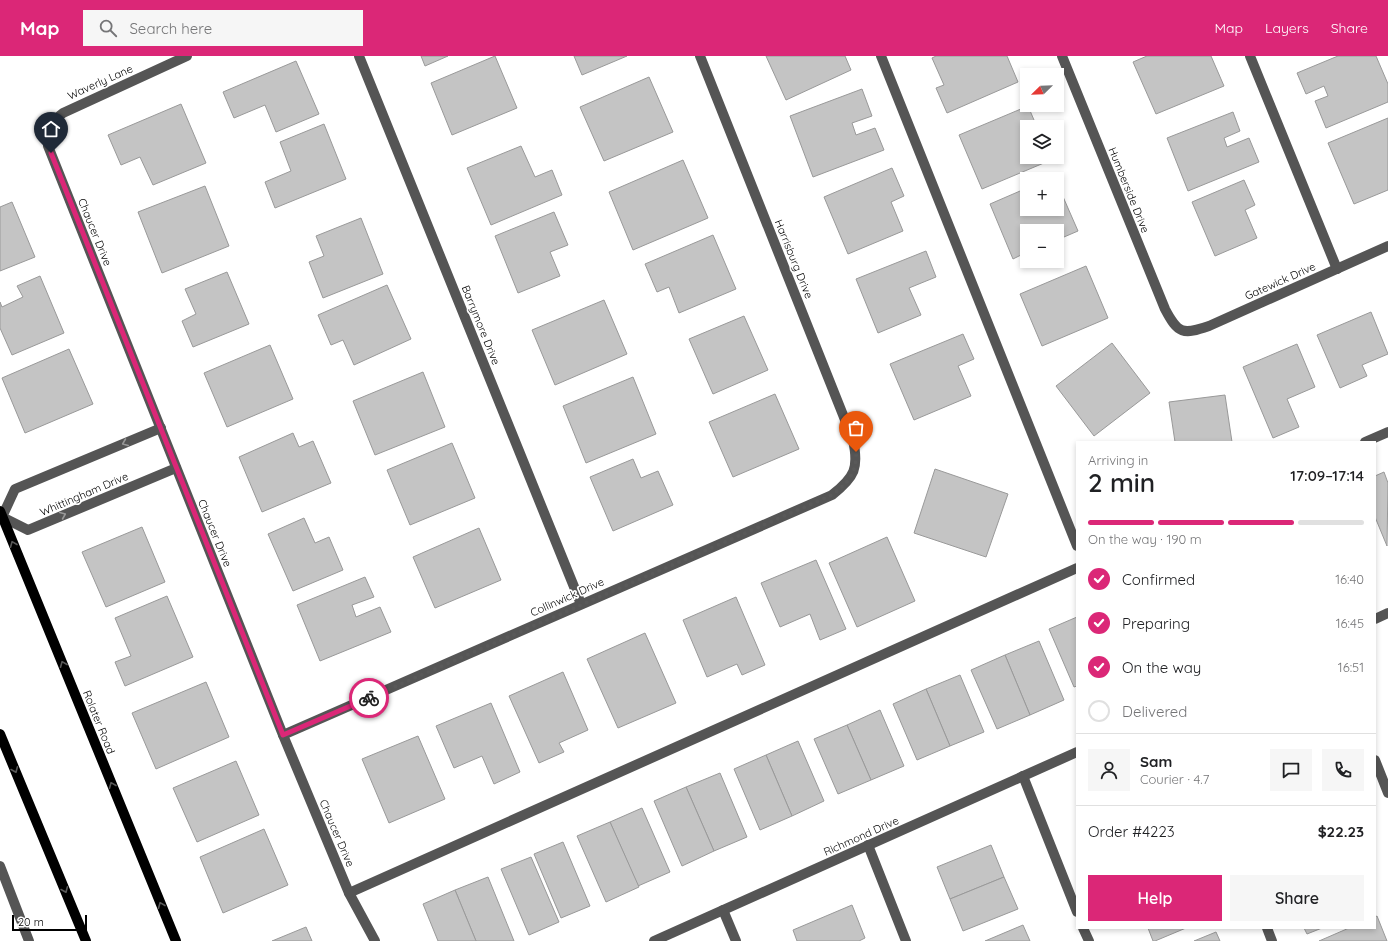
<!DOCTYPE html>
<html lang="en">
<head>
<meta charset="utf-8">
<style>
  :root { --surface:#fff; --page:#f6f6f6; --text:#202124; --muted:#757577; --line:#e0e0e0; --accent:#db2777 }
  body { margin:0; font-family:Quicksand,sans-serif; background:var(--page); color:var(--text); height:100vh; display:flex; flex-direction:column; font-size:15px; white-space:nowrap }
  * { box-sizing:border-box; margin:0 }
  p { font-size:13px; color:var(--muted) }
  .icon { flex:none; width:22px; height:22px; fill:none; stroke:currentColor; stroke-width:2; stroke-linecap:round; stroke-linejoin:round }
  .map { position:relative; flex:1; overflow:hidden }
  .details { position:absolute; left:1076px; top:385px; width:300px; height:488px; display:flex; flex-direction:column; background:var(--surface); border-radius:0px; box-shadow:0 2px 6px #0003 }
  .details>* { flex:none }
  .needle { width:26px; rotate:247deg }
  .tools { position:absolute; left:1020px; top:12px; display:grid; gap:8px }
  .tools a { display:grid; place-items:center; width:44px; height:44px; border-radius:0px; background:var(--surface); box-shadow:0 2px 6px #0003; font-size:20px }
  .scale { position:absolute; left:12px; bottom:10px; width:75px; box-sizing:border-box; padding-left:4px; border:2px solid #000; border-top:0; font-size:11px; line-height:14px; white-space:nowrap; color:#000; -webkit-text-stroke:3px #fff; paint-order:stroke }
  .pin { position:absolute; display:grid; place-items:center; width:34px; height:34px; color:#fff; margin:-41px -17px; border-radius:50% 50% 50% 0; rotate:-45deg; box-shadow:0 0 4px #0007 }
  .pin .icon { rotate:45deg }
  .courier { position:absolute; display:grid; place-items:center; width:40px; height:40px; margin:-20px; border:3px solid #db2777; border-radius:50%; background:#fff; color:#222; box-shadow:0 1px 5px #0007 }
  .headline em { font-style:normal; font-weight:600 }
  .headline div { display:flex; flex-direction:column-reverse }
  .headline { display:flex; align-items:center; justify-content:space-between; height:68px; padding:0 12px }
  h1 { font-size:26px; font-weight:600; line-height:30px }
  .bar { display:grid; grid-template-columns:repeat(4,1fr); gap:6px 4px; align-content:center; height:48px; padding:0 12px }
  .bar i { height:5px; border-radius:3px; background:var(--line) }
  .bar .active { background:var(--accent) }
  .bar p { grid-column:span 4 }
  .line { display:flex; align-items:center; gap:10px; padding:0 12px; border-top:1px solid var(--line) }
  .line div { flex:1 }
  .round { display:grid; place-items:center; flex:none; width:42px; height:42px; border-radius:0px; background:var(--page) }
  ol { padding:0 12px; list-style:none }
  li { display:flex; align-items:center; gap:12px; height:44px }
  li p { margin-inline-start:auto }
  li .icon { padding:4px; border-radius:50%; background:var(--accent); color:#fff; stroke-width:4 }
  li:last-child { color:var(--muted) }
  li i { width:22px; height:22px; border:2px solid var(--line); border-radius:50% }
  .action { display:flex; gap:8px; margin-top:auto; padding:8px 12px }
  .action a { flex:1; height:46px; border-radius:0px; background:var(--accent); color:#fff; font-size:16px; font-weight:600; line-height:46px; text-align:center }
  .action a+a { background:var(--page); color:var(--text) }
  header { display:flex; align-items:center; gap:24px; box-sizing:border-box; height:56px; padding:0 20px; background:var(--accent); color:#fff }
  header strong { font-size:19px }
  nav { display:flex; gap:22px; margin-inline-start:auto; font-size:14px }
  .search { width:280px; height:36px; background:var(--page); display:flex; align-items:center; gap:10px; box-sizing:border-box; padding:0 14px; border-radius:0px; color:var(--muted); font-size:15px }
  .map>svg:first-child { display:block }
  .building { fill:#c4c4c4; stroke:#999 }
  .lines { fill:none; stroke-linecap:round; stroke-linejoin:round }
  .minor { stroke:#555; stroke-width:10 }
  .major { stroke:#000; stroke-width:10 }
  .oneway { stroke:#999 }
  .oneway2 { stroke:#595959 }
  .done { stroke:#595959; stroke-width:4; stroke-dasharray:0 7.2 }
  .route { stroke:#db2777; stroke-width:5 }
  .labels { text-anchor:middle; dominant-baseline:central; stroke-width:3.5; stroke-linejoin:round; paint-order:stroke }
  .street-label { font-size:11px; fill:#000; stroke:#fff }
</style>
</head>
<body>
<header>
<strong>Map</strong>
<div class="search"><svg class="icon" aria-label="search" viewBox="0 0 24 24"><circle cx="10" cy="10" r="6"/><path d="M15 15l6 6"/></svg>Search here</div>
<nav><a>Map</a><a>Layers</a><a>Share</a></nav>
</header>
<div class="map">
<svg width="1388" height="885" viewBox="0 0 1388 885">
  <rect width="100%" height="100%" fill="#fff"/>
  <!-- building -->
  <g class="building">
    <path d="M421,0H448L425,10Z"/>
    <path d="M495,0L517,52L452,79L431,27Z"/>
    <path d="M574,0H627L582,19Z"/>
    <path d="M766,0H845L851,14L786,44Z"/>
    <path d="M936,0H1007L1018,26L947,57L936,32L944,29L932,2Z"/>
    <path d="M1147,0H1211L1224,30L1156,58L1133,6Z"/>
    <path d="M1338,0H1376L1388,28V46L1326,72L1315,45L1328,40L1324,30L1306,38L1297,17Z"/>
    <path d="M296,5L319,58L276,76L265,49L234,62L223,36Z"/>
    <path d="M649,21L673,76L604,105L580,51Z"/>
    <path d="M862,33L872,60L852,67L856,79L875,72L884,94L813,121L790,60Z"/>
    <path d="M181,48L206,107L153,129L140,101L121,109L108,79Z"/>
    <path d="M1028,50L1037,71H1027V101H1050L1051,104L982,133L959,79Z"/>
    <path d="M1233,56L1240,75L1224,82L1227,91L1249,82L1259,106L1188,135L1167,82Z"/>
    <path d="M1388,62V134L1354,148L1328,87Z"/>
    <path d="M324,68L346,123L275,152L265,126L291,115L280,86Z"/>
    <path d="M521,90L535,121L552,114L562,139L491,169L467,112Z"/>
    <path d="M683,104L708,162L633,194L609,136Z"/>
    <path d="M892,112L904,140L891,146L903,175L848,198L824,141Z"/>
    <path d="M1244,124L1255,149L1245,154L1257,182L1215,200L1192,146Z"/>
    <path d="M1057,127L1078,175L1057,184V175H1027V196L1013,203L990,148L1027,132V153H1057Z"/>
    <path d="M205,130L229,190L162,217L138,156Z"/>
    <path d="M12,146L35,201L0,215V151Z"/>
    <path d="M554,156L568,189L550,196L560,220L518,237L495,180Z"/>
    <path d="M361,162L383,218L323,242L309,206L324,200L316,180Z"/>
    <path d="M713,179L736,233L679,257L669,231L657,236L645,208Z"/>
    <path d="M926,195L936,221L909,232L921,259L878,277L856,223Z"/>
    <path d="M1086,210L1108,262L1042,290L1020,238Z"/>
    <path d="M227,216L249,268L193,291L182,265L196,258L185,233Z"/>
    <path d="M40,220L64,277L12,299L0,272V246L2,251L23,241L17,230Z"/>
    <path d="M387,229L411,283L354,309L343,284L331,289L318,259Z"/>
    <path d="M604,244L627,298L555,329L532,274Z"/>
    <path d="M1371,256L1388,298L1362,309L1367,320L1340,332L1317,279Z"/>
    <path d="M744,260L768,314L713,338L689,283Z"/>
    <path d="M963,278L974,303L958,310L971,340L914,364L890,308Z"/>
    <path d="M1112,287L1150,337L1094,380L1056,330Z"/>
    <path d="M1297,288L1315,331L1287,343L1299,371L1273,382L1243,311Z"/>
    <path d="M270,289L293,343L227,371L204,317Z"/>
    <path d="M69,293L93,348L25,377L2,322Z"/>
    <path d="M423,316L445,371L375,399L353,345Z"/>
    <path d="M633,321L656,378L586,407L563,350Z"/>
    <path d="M775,338L799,393L733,421L709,366Z"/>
    <path d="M1225,339L1232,386H1175L1169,346Z"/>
    <path d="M293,377L299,391L313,385L331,427L262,456L239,401Z"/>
    <path d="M452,387L475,442L410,469L387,414Z"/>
    <path d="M633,403L641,422L658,415L673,449L613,475L590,421Z"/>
    <path d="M935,413L1008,438L986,501L914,477Z"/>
    <path d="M1384,416L1388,427L1387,490L1375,461V420Z"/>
    <path d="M304,462L315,487L329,481L343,514L293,535L268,478Z"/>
    <path d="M142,471L165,526L106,551L82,496Z"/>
    <path d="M479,472L501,524L435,552L413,501Z"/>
    <path d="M887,481L915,545L857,571L829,507Z"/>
    <path d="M816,504L846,573L820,584L810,558L780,571L761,527Z"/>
    <path d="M365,521L374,541L352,549L356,561L380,551L391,576L320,605L297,549Z"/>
    <path d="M167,540L193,601L125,630L115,606L131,600L115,562Z"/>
    <path d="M736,541L765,609L742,619L737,608L707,621L683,564Z"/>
    <path d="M1077,561V630L1074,631L1049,573Z"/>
    <path d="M645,577L676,647L618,672L587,603Z"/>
    <path d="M1039,585L1064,644L1030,659L1005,599Z"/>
    <path d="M1005,599L1030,659L997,673L971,614Z"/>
    <path d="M563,616L588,674L559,687L564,696L539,707L509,640Z"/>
    <path d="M960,619L984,676L950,690L926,633Z"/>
    <path d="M206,626L229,681L156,713L132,657Z"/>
    <path d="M926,633L950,690L917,704L893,648Z"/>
    <path d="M491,647L520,716L494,728L482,700L454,712L436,670Z"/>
    <path d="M880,654L904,710L871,724L847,669Z"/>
    <path d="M847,669L871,724L838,738L814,683Z"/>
    <path d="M418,680L445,743L389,767L362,703Z"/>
    <path d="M798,685L824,745L792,760L766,699Z"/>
    <path d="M766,699L792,760L760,774L734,713Z"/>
    <path d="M236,705L259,759L197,786L173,732Z"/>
    <path d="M720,717L747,781L714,795L686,731Z"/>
    <path d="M686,731L714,795L682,810L654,745Z"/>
    <path d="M642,752L670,816L638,830L610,766Z"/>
    <path d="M610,766L639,831L606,846L577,780Z"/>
    <path d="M264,773L288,829L223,857L200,801Z"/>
    <path d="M563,786L590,850L561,862L534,798Z"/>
    <path d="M991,789L1004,821L950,843L937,811Z"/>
    <path d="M531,801L559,866L529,879L501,813Z"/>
    <path d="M488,821L514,885H476L455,834Z"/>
    <path d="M1004,821L1018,853L963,875L950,843Z"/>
    <path d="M455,834L476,885H438L423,848Z"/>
    <path d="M852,849L865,882L859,885H797L793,874Z"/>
    <path d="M1377,860L1387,885H1319L1349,872H1375V861Z"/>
    <path d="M1023,869L1030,885H985Z"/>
    <path d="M306,871L312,885H272Z"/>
    <path d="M1148,872H1186L1155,885H1153Z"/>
    <path d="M1304,872H1322L1307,878Z"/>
    <path d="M1216,876L1220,885H1194Z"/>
  </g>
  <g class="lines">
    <!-- minor -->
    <g class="minor">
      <path d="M187,0L63,57C52,65 47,76 48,90L283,679L349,837L375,885"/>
      <path d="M359,0L581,548"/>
      <path d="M881,0L1077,490"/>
      <path d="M1062,0L1165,253C1178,278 1183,279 1209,270L1388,190"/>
      <path d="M1250,0L1337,213"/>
      <path d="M1365,386L1388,376"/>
      <path d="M0,461H2L15,433L161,372"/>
      <path d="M2,461L28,474L176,412"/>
      <path d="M1375,563L1388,557"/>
      <path d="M283,679L832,439C855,421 859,412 853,384L700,0"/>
      <path d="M1375,704L1388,737"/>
      <path d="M1023,720L1077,856"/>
      <path d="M868,789L906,885"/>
      <path d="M0,810L29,885"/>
      <path d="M349,837L1077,512"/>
      <path d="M723,854L736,885"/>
      <path d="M1083,872L1089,885"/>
      <path d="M1267,872L1272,885"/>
      <path d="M654,885L1077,696"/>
    </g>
    <!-- major -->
    <g class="major">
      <path d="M0,455L176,885"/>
      <path d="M0,678L86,885"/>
    </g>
  </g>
  <!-- one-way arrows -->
  <defs><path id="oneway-chevron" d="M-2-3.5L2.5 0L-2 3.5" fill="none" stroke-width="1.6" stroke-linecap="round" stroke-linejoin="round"/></defs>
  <g class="oneway">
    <use href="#oneway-chevron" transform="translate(125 387) rotate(157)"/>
    <use href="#oneway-chevron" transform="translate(63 459) rotate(-23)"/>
  </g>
  <g class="oneway2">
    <use href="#oneway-chevron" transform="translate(13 488) rotate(-112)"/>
    <use href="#oneway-chevron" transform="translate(63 608) rotate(-112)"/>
    <use href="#oneway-chevron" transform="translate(15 714) rotate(67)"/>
    <use href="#oneway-chevron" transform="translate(112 729) rotate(-112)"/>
    <use href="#oneway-chevron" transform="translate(65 834) rotate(67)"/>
    <use href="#oneway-chevron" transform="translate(161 849) rotate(-112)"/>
  </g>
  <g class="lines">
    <!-- done -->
    <path class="done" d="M369,642L832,439C848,427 857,417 856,396"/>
    <!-- route -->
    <path class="route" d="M51,97L283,679L369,642"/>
  </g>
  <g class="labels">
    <!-- street labels -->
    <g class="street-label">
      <text transform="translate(100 26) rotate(-24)">Waverly Lane</text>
      <text transform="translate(1129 134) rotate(68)">Humberside Drive</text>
      <text transform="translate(95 176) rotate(68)">Chaucer Drive</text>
      <text transform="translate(794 203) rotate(68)">Harrisburg Drive</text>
      <text transform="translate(1280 225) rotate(-24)">Gatewick Drive</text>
      <text transform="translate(481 269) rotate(68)">Barrymore Drive</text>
      <text transform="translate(84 438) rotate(-23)">Whittingham Drive</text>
      <text transform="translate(215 477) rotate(68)">Chaucer Drive</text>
      <text transform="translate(567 541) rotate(-24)">Collinwick Drive</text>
      <text transform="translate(99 666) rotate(68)">Rolater Road</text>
      <text transform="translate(337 777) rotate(67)">Chaucer Drive</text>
      <text transform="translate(861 780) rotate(-24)">Richmond Drive</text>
    </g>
  </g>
</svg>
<div class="tools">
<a><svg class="needle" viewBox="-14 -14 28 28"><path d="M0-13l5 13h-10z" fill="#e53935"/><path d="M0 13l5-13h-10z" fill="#757577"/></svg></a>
<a><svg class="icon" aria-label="layers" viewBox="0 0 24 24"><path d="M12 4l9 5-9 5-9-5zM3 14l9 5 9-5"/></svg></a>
<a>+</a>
<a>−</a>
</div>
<div class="scale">20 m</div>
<div class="pin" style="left:856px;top:396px;background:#ea580c"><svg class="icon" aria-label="bag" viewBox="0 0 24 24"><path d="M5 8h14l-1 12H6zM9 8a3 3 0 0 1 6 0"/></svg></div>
<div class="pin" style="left:51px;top:97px;background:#1f2937"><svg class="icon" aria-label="home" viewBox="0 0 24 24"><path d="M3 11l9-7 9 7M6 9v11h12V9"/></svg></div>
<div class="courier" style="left:369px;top:642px"><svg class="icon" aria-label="bike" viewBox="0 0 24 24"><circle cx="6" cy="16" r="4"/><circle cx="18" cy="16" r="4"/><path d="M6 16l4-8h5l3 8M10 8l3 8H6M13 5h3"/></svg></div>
<section class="details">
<div class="headline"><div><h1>2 min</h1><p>Arriving in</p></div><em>17:09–17:14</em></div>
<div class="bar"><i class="active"></i><i class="active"></i><i class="active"></i><i></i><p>On the way · 190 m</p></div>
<ol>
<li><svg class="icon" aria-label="check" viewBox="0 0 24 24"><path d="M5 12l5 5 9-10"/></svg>Confirmed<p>16:40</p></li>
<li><svg class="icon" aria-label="check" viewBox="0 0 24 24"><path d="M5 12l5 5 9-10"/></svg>Preparing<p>16:45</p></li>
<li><svg class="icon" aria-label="check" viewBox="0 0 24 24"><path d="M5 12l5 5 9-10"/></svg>On the way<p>16:51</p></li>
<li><i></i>Delivered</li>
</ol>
<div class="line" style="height:72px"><a class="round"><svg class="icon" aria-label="person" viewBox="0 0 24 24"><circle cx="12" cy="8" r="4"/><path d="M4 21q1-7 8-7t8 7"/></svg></a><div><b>Sam</b><p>Courier · 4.7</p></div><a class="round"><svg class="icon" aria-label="chat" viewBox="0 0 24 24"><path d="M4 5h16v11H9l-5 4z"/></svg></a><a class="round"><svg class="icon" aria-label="phone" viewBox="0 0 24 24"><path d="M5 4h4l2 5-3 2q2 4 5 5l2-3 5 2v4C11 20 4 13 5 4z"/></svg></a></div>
<div class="line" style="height:52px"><div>Order #4223</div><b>$22.23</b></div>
<div class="action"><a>Help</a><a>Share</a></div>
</section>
</div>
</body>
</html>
